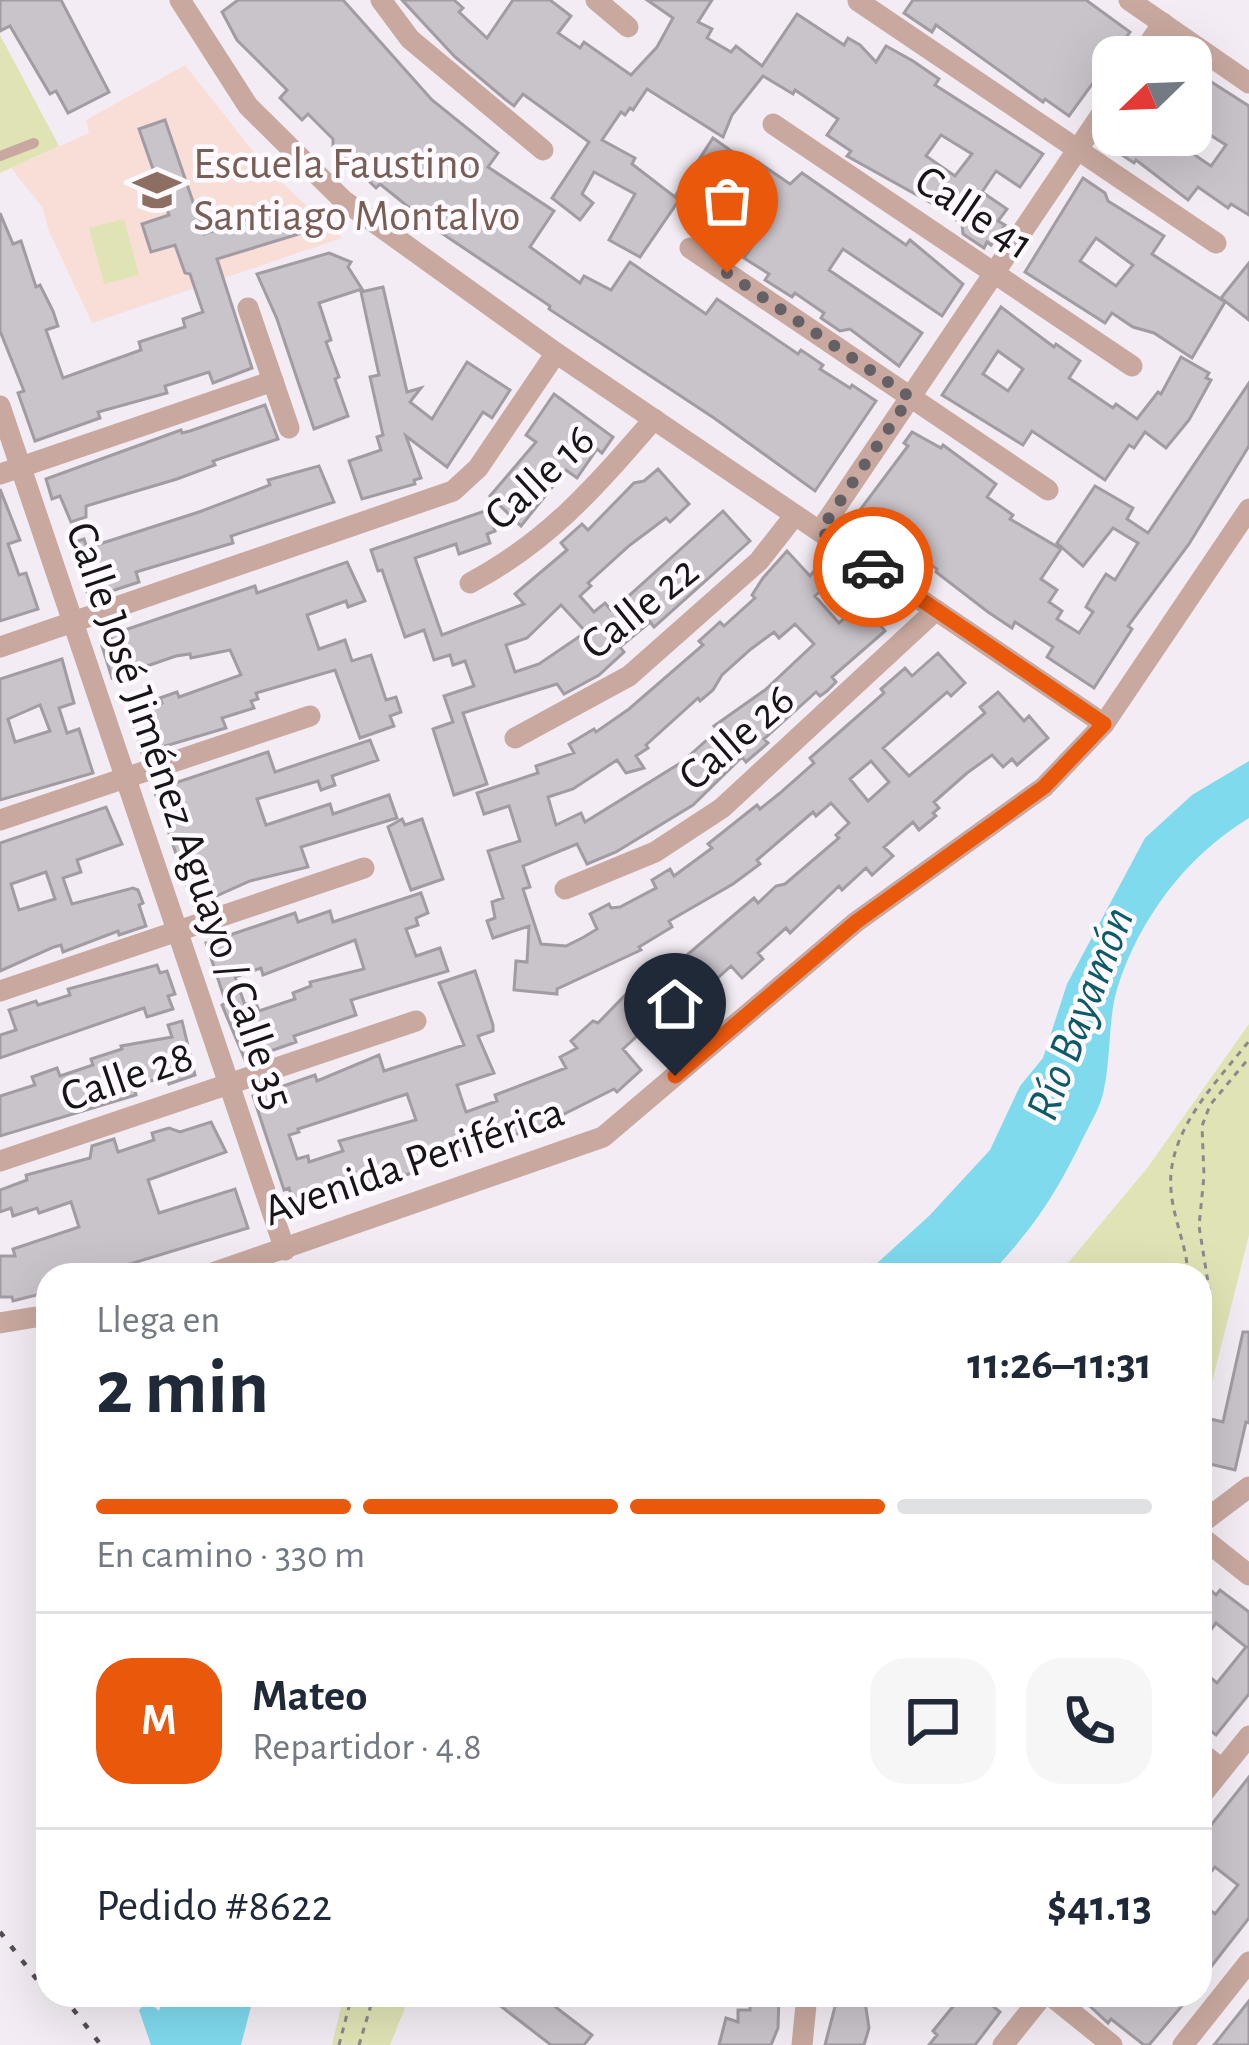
<!DOCTYPE html>
<html lang="es">
<head>
<meta charset="utf-8">
<style>
  :root { --surface:#fff; --page:#f6f6f7; --text:#1f2937; --muted:#747a83; --line:#e0e1e3; --accent:#ea580c }
  body { margin:0; font-family:"Alegreya Sans",sans-serif; background:var(--page); color:var(--text); height:100vh; display:flex; flex-direction:column; font-size:45px; white-space:nowrap }
  * { box-sizing:border-box; margin:0 }
  p { font-size:39px; color:var(--muted) }
  .icon { flex:none; width:66px; height:66px; fill:none; stroke:currentColor; stroke-width:2; stroke-linecap:round; stroke-linejoin:round }
  .map { position:relative; flex:1; overflow:hidden }
  .sheet { position:absolute; left:36px; top:1263px; width:1176px; height:744px; display:flex; flex-direction:column; background:var(--surface); border-radius:36px; box-shadow:0 12px 48px #0002 }
  .sheet>* { flex:none }
  .needle { width:78px; rotate:247deg }
  .fabs { position:absolute; left:1092px; top:36px; display:grid; gap:24px }
  .fabs a { display:grid; place-items:center; width:120px; height:120px; border-radius:24px; background:var(--surface); box-shadow:0 12px 48px #0002; font-size:60px }
  .pin { position:absolute; display:grid; place-items:center; width:102px; height:102px; color:#fff; margin:-123px -51px; border-radius:50% 50% 50% 0; rotate:-45deg; box-shadow:0 0 12px #0007 }
  .pin .icon { rotate:45deg }
  .courier { position:absolute; display:grid; place-items:center; width:120px; height:120px; margin:-60px; border:9px solid #ea580c; border-radius:50%; background:#fff; color:#222; box-shadow:0 3px 15px #0007 }
  .overview em { font-style:normal; font-weight:700 }
  .overview div { display:flex; flex-direction:column-reverse }
  .overview { display:flex; align-items:center; justify-content:space-between; height:204px; padding:0 60px }
  h1 { font-size:78px; font-weight:700; line-height:90px }
  .bar { display:grid; grid-template-columns:repeat(4,1fr); gap:18px 12px; align-content:center; height:144px; padding:0 60px }
  .bar i { height:15px; border-radius:9px; background:var(--line) }
  .bar .current { background:var(--accent) }
  .bar p { grid-column:span 4 }
  .line { display:flex; align-items:center; gap:30px; padding:0 60px; border-top:3px solid var(--line) }
  .line div { flex:1 }
  .round { display:grid; place-items:center; flex:none; width:126px; height:126px; border-radius:36px; background:var(--page) }
  .map>svg:first-child { display:block }
  .education { fill:#f8ded7 }
  .green { fill:#e0e4b5 }
  .water { fill:#7fdaed }
  .building { fill:#c9c3ca; stroke:#a29ba3; stroke-width:3; fill-rule:evenodd }
  .lines { fill:none; stroke-linecap:round; stroke-linejoin:round }
  .path { stroke:#8d888d; stroke-width:3; stroke-dasharray:6 6; stroke-linecap:butt }
  .lane { stroke:#c8a89f; stroke-width:10 }
  .street { stroke:#c8a89f; stroke-width:21 }
  .rail { stroke:#524e52; stroke-width:4.5; stroke-dasharray:6 12; stroke-linecap:butt }
  .done { stroke:#656065; stroke-width:12; stroke-dasharray:0 21.6 }
  .route { stroke:#ea580c; stroke-width:15 }
  .labels { text-anchor:middle; dominant-baseline:central; stroke-width:9; stroke-linejoin:round; paint-order:stroke }
  .education-label { font-size:45px; fill:#785e54; stroke:#fefaff; text-anchor:start }
  .street-label { font-size:45px; fill:#181518; stroke:#fefaff }
  .water-label { font-size:48px; font-style:italic; fill:#0c5b69; stroke:#fefaff }
</style>
</head>
<body>
<div class="map">
<svg width="1249" height="2045" viewBox="0 0 1249 2045">
  <rect width="100%" height="100%" fill="#f3ecf4"/>
  <!-- education -->
  <path class="education" d="M185,65L267,169L342,238L92,323L49,231L42,207L11,168L89,133L86,120Z"/>
  <!-- green -->
  <g class="green">
    <path d="M0,35L59,146L0,173Z"/>
    <path d="M124,219L139,275L104,284L89,228Z"/>
    <path d="M1249,1024V1235L1200,1430V1275H1058L1148,1167Z"/>
    <path d="M344,1995H410L390,2045H332Z"/>
  </g>
  <!-- water -->
  <g class="water">
    <path d="M1249,761V818C1186,856 1139,919 1117,989C1108,1021 1111,1057 1104,1089C1101,1106 1090,1124 1082,1140C1055,1196 1032,1230 989,1275H864L929,1216L990,1150L1020,1086L1043,1058L1067,984L1145,838L1192,795Z"/>
    <path d="M164,1995H254L241,2045H151L139,2010L148,2001L159,2011Z"/>
  </g>
  <!-- building -->
  <g class="building">
    <path d="M0,0H61L109,92L68,113L56,91L50,94L10,26L0,31Z"/>
    <path d="M238,0H343L432,100L498,153L488,167L554,211L530,247L580,283L584,276L611,290L630,262L706,314L717,299L798,354L801,350L823,365L820,369L850,388L852,385L876,401L815,491L714,418L549,309L550,306L437,230L380,184L376,188L333,146V139L308,114L302,120L280,98L287,90L237,40L222,12Z"/>
    <path d="M402,0H454L463,8L459,12L487,38L513,0H550L571,16L558,33L580,48L584,42L631,75L657,47L673,18L647,0H712L698,22L712,29L707,38L731,52L736,46L762,66L797,14L844,45L848,38L860,45L876,62L886,46L913,61L939,79L935,85L1043,154L1020,187L996,171L982,192L1007,209L998,221L1005,225L991,245L987,242L984,248L963,234L962,224L933,204L847,156L851,151L827,135L838,119L795,90L793,94L763,76L732,115L723,137L647,89L633,110L630,108L625,115L621,112L602,140L635,158L632,164L679,200L640,257L609,240L635,194L594,172L582,194L593,203L580,220L552,198L589,142L523,94L514,106L505,99L455,57ZM941,135L972,154L955,176L926,156Z"/>
    <path d="M913,0H1086L1130,32L1069,116L1045,99L1043,102L936,25L932,32L904,13Z"/>
    <path d="M1191,69L1249,106V215L1231,204L1228,208L1198,187L1188,200L1136,160L1134,163L1110,147L1112,144L1103,138L1165,135L1211,166L1226,145L1191,123Z"/>
    <path d="M165,120L204,234L275,210L277,215L295,209L302,233L217,259L252,368L213,383L209,372L165,386L167,393L98,412L100,418L35,441L18,393L24,391L0,331V213L13,244L21,241L36,287L40,285L53,311L58,326L46,330L63,378L141,350L139,342L185,327L183,319L203,312L190,274L185,273L175,245L151,252L142,224L169,215L139,129Z"/>
    <path d="M713,138L754,167L758,162L790,184L802,173L906,245L910,240L963,284L942,316L843,249L829,270L922,333L899,366L850,329L840,331L821,318L824,313L795,293L792,297L765,280L769,274L744,258L754,244L676,195Z"/>
    <path d="M1083,178L1105,193L1108,201L1164,236L1152,254L1225,302L1192,358L1154,333L1133,327L1112,313L1105,323L1025,272ZM1096,238L1133,265L1116,286L1080,261Z"/>
    <path d="M329,253L351,262L348,267L362,289L319,303L331,340L326,342L339,377L335,379L348,416L314,429L277,319L257,274Z"/>
    <path d="M1249,263V320L1221,298Z"/>
    <path d="M383,287L407,392L421,388L410,402L432,419L467,362L510,390L492,418L483,412L447,467L406,436L421,478L414,480L415,484L362,499L349,461L381,450L377,437L383,435L370,377L379,375L361,292Z"/>
    <path d="M1001,307L1054,347L1056,344L1080,361L1069,378L1113,408L1116,404L1137,419L1158,392L1161,394L1181,357L1209,373L1206,378L1211,380L1189,420L1166,448L1145,432L1134,448L1129,445L1105,480L1032,431L1023,445L942,395ZM998,351L1023,369L1008,391L983,374Z"/>
    <path d="M1249,383V446L1189,544L1128,626L1132,629L1094,688L1047,657L1053,647L1015,622L1012,628L988,612L936,572L937,569L857,514L908,446L904,443L912,432L941,448L943,445L996,484L987,497L1013,515L1010,519L1061,549L1041,579L1057,590L1049,602L1062,611L1057,619L1079,633L1093,612L1086,607L1092,596L1106,574L1115,580L1138,543L1113,528L1083,566L1057,543L1095,486L1133,508L1127,519L1148,533Z"/>
    <path d="M554,394L613,437L602,453L597,449L577,478L566,470L521,526L490,496L536,442L526,435Z"/>
    <path d="M265,405L278,439L213,461L215,465L177,479L86,506V517L71,522L60,496L52,499L46,479L181,430L182,433L190,431Z"/>
    <path d="M319,466L334,502L231,536L233,543L136,572L139,582L106,593L103,587L87,592L70,544L84,539L87,548L199,512L270,485L268,480Z"/>
    <path d="M658,469L689,504L670,522L666,518L630,545L588,583L591,586L580,596L594,612L605,603L611,610L623,601L723,511L750,541L654,627L650,622L620,647L624,652L599,675L564,694L557,684L463,713L487,784L454,795L433,729L453,722L444,696L474,686L465,661L453,665L450,655L434,660L424,630L405,637L382,570L378,571L371,550L488,510L495,531L487,534L490,543L459,554L456,544L415,558L442,635L524,604L515,594L567,550L561,543L582,524L588,530L634,483L644,481ZM561,605L586,632L539,664L515,672L506,645L527,638Z"/>
    <path d="M0,489L20,540L8,544L19,575L26,573L38,609L0,621Z"/>
    <path d="M787,551L810,576L814,571L827,585L815,596L839,623L863,602L885,631L832,677L836,682L827,691L820,696L816,692L764,739L768,743L746,762L742,757L693,805L616,852L587,864L577,844L523,866L530,887L523,889L541,944L566,946L584,937L597,929L590,914L609,904L611,908L620,907L656,888L652,880L670,869L674,876L712,848L708,844L757,805L760,809L780,793L814,763L810,758L884,693L881,689L905,668L912,676L938,653L965,683L951,696L947,692L883,748L909,776L985,713L980,707L998,692L1024,721L1029,716L1048,738L1017,765L1012,759L1003,767L992,755L967,773L934,802L939,808L933,813L936,816L919,830L913,822L884,847L893,856L872,875L866,868L842,890L839,886L790,933L786,928L758,953L763,959L742,978L731,966L700,994L711,1005L691,1023L676,1006L650,1029L648,1026L623,1049L641,1070L617,1092L614,1089L534,1129L415,1164L417,1171L386,1182L294,1205L289,1188L284,1190L253,1096L259,1094L257,1090L271,1086L272,1090L315,1075L317,1081L379,1055L384,1071L464,1045L439,983L475,971L493,1025V1031L478,1036L494,1073L457,1085L466,1112L497,1101L495,1095L566,1068L560,1057L577,1048L571,1041L593,1021L598,1023L637,983L639,985L647,978L653,984L754,898L758,903L776,886L785,884L839,838L836,835L849,823L831,803L816,816L813,812L757,860L760,864L733,884L669,921L672,927L639,947L641,950L557,989V994L514,990L516,961L527,962L529,926L493,938L487,921L495,918L492,902L503,898L488,851L520,841L509,806L484,814L477,793L538,773L536,766L574,753L569,744L594,729L596,732L629,709L703,645L699,641L720,622L724,626L755,598L752,595L763,578ZM795,624L814,644L765,690L714,726L718,730L682,762L585,822L581,813L556,825L548,797L573,789L617,760L626,773L644,768L636,756L648,748L646,745L698,698L700,701L713,690L722,675L751,649L774,632L779,638ZM871,761L889,782L868,801L850,779ZM407,1094L416,1120L339,1141L343,1151L309,1162L308,1156L297,1159L289,1135L299,1132L298,1129Z"/>
    <path d="M347,562L365,601L348,607L346,601L307,615L319,649L345,640L352,661L371,655L386,700L396,697L401,712L390,716L394,726L360,738L335,670L256,693L258,699L251,701L254,708L222,718L226,728L142,753L130,714L162,703L160,698L177,692L179,697L241,675L230,650L191,658L190,654L176,656L112,678L102,646L113,643L110,635L255,586L257,593Z"/>
    <path d="M62,659L74,703L59,708L67,733L79,729L93,773L0,800V679ZM40,705L50,731L15,742L8,719Z"/>
    <path d="M370,740L378,760L332,776L335,785L321,790L318,781L257,799L266,825L330,804L333,814L389,795L397,818L301,847L308,867L250,881L194,906L154,790L268,752L275,772Z"/>
    <path d="M106,807L122,844L77,860L81,872L63,878L72,904L133,888L138,890L143,903L139,905L146,926L119,935L118,931L63,952L61,945L54,947L0,971V843ZM46,872L55,899L19,910L11,884Z"/>
    <path d="M402,819L405,825L422,819L443,879L411,890L388,827Z"/>
    <path d="M421,893L428,913L416,918L418,925L406,929L416,956L440,948L448,971L351,1000L356,1015L294,1036L296,1042L245,1060L222,1005L226,1003L206,943L295,913L298,922L330,911L333,922ZM355,940L364,969L310,982L311,986L293,993L295,999L259,1011L255,1001L245,1005L235,977L261,968L263,975Z"/>
    <path d="M157,965L160,973L167,971L175,994L168,996L173,1009L147,1017L144,1008L0,1058V1035L16,1030L9,1010L36,1001L38,1005L70,995L68,989Z"/>
    <path d="M182,1021L195,1075L169,1084L167,1076L134,1086L136,1095L0,1136V1096L35,1085L32,1077L57,1068L60,1076L93,1065L91,1059L122,1049L121,1046L172,1037L168,1025Z"/>
    <path d="M211,1122L226,1152L148,1180L159,1213L235,1189L248,1228L94,1275H48V1292L13,1301L12,1297H0V1256H15L13,1249L79,1227L71,1202L39,1213L37,1208L13,1216L11,1208L0,1212V1190L27,1180L26,1175L90,1158L92,1146L114,1139L118,1152L154,1140L152,1133L169,1128L180,1132Z"/>
    <path d="M1243,1332H1249V1423L1246,1422L1235,1470L1201,1462L1211,1419L1223,1422Z"/>
    <path d="M1200,1582L1216,1595L1220,1590L1249,1612V1694L1216,1735L1200,1723V1669L1217,1683L1246,1647L1216,1623L1210,1631L1200,1623Z"/>
    <path d="M1249,1777V1918L1200,1981V1902L1215,1914L1238,1885L1215,1867L1200,1885V1839Z"/>
    <path d="M505,1995H540L592,2035L584,2045H551L498,2004Z"/>
    <path d="M750,1995H779L778,2028L771,2045H719L726,2018L738,2022V2010H750Z"/>
    <path d="M838,1995H864L869,2028L864,2045H825Z"/>
    <path d="M946,1995H1004L994,2007L1000,2012L975,2045H929L937,2035L933,2031L955,2004Z"/>
    <path d="M1078,1995H1127L1140,2005L1148,1995H1191L1149,2045H1144L1111,2019L1108,2023Z"/>
    <path d="M1249,2001V2045H1214Z"/>
  </g>
  <g class="lines">
    <!-- path -->
    <g class="path">
      <path d="M1188,1275C1187,1246 1173,1219 1171,1190C1166,1132 1216,1083 1249,1041"/>
      <path d="M1200,1339L1210,1295L1199,1226L1204,1176L1202,1126L1210,1105L1249,1058"/>
      <path d="M339,2045L352,1995"/>
      <path d="M359,2045L374,1995"/>
    </g>
    <!-- lane -->
    <path class="lane" d="M0,156L34,143"/>
    <!-- street -->
    <g class="street">
      <path d="M180,0L248,106L343,200L556,353L1104,724"/>
      <path d="M381,0L410,39L543,150"/>
      <path d="M596,0L628,27"/>
      <path d="M1129,0L1249,83"/>
      <path d="M858,1L1216,243"/>
      <path d="M1140,57L1163,23"/>
      <path d="M773,124L1132,366"/>
      <path d="M690,248L1048,490"/>
      <path d="M248,308L289,428"/>
      <path d="M0,406L285,1250"/>
      <path d="M0,474L273,381"/>
      <path d="M820,531L1113,97"/>
      <path d="M470,583C549,541 596,486 654,419"/>
      <path d="M0,647L453,491L478,468L556,353"/>
      <path d="M515,738L629,676L759,561L795,515"/>
      <path d="M0,820L310,716"/>
      <path d="M565,889L655,852L722,808L936,610"/>
      <path d="M0,991L364,868"/>
      <path d="M0,1161L416,1021"/>
      <path d="M207,1275L603,1137L856,922L1044,787L1104,724L1249,509"/>
      <path d="M0,1323L48,1315"/>
      <path d="M1200,1524L1249,1487"/>
      <path d="M1200,1536L1249,1575"/>
      <path d="M1200,1752L1222,1769"/>
      <path d="M1200,1797L1249,1736"/>
      <path d="M1050,1995L1112,2045"/>
      <path d="M802,2045L807,1995"/>
      <path d="M1003,2045L1043,1995"/>
      <path d="M1183,2045L1249,1962"/>
    </g>
    <!-- rail -->
    <g class="rail">
      <path d="M0,1932L48,1994"/>
      <path d="M62,1995L101,2045"/>
    </g>
  </g>
  <g class="lines">
    <!-- done -->
    <path class="done" d="M727,273L910,397L820,531L873,567"/>
    <!-- route -->
    <path class="route" d="M675,1076L856,922L1044,787L1104,724L873,567"/>
  </g>
  <!-- icons -->
  <defs>
    <symbol id="school-bare" viewBox="-9 -9 18 18"><path d="M0-5L7-2L0 1L-7-2ZM-4 1L0 2.5L4 1V4Q0 6-4 4Z" fill="#8d6e63" stroke="#fefaff" stroke-width="2.5" paint-order="stroke"/></symbol>
  </defs>
  <g fill-rule="evenodd">
    <use href="#school-bare" x="124" y="157" width="66" height="66"/>
  </g>
  <g class="labels">
    <!-- education labels -->
    <g class="education-label">
      <text x="193" y="164">Escuela Faustino<tspan x="193" dy="52">Santiago Montalvo</tspan></text>
    </g>
    <!-- street labels -->
    <g class="street-label">
      <text transform="translate(974 213) rotate(34)">Calle 41</text>
      <text transform="translate(540 478) rotate(-43)">Calle 16</text>
      <text transform="translate(640 608) rotate(-39)">Calle 22</text>
      <text transform="translate(737 738) rotate(-41)">Calle 26</text>
      <text transform="translate(179 816) rotate(71)">Calle José Jiménez Aguayo / Calle 35</text>
      <text transform="translate(127 1077) rotate(-19)">Calle 28</text>
      <text transform="translate(414 1162) rotate(-19)">Avenida Periférica</text>
    </g>
    <!-- water labels -->
    <g class="water-label">
      <text transform="translate(1081 1014) rotate(-69)">Río Bayamón</text>
    </g>
  </g>
</svg>
<div class="fabs">
<a><svg class="needle" viewBox="-14 -14 28 28"><path d="M0-13l5 13h-10z" fill="#e53935"/><path d="M0 13l5-13h-10z" fill="#747a83"/></svg></a>
</div>
<div class="pin" style="left:727px;top:273px;background:#ea580c"><svg class="icon" aria-label="bag" viewBox="0 0 24 24"><path d="M5 8h14l-1 12H6zM9 8a3 3 0 0 1 6 0"/></svg></div>
<div class="pin" style="left:675px;top:1076px;background:#1f2937"><svg class="icon" aria-label="home" viewBox="0 0 24 24"><path d="M3 11l9-7 9 7M6 9v11h12V9"/></svg></div>
<div class="courier" style="left:873px;top:567px"><svg class="icon" aria-label="car" viewBox="0 0 24 24"><path d="M5 17H2v-5l4-1 3-4h7l3 4 3 1v5h-3M9 17h6M6 11h13"/><circle cx="7" cy="17" r="2"/><circle cx="17" cy="17" r="2"/></svg></div>
<section class="sheet">
<div class="overview"><div><h1>2 min</h1><p>Llega en</p></div><em>11:26–11:31</em></div>
<div class="bar"><i class="current"></i><i class="current"></i><i class="current"></i><i></i><p>En camino · 330 m</p></div>
<div class="line" style="height:216px"><b class="round" style="background:var(--accent);color:#fff">M</b><div><b>Mateo</b><p>Repartidor · 4.8</p></div><a class="round"><svg class="icon" aria-label="chat" viewBox="0 0 24 24"><path d="M4 5h16v11H9l-5 4z"/></svg></a><a class="round"><svg class="icon" aria-label="phone" viewBox="0 0 24 24"><path d="M5 4h4l2 5-3 2q2 4 5 5l2-3 5 2v4C11 20 4 13 5 4z"/></svg></a></div>
<div class="line" style="height:156px"><div>Pedido #8622</div><b>$41.13</b></div>
</section>
</div>
</body>
</html>
